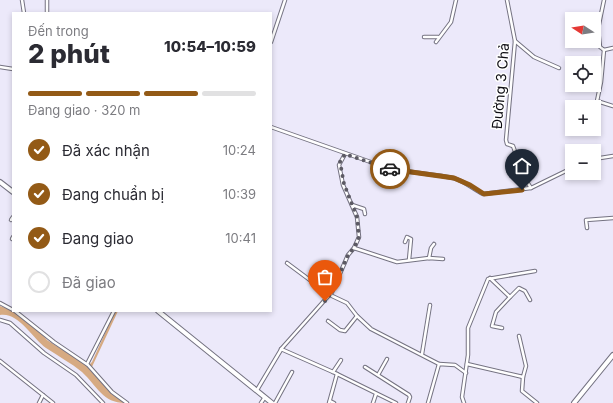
<!DOCTYPE html>
<html lang="vi">
<head>
<meta charset="utf-8">
<style>
  :root { --surface:#fff; --page:#f2f2f3; --text:#2b2b33; --muted:#7c7c81; --line:#e1e1e2; --accent:#935a16 }
  body { margin:0; font-family:Inter,sans-serif; background:var(--page); color:var(--text); height:100vh; display:flex; flex-direction:column; font-size:15px; white-space:nowrap }
  * { box-sizing:border-box; margin:0 }
  p { font-size:13px; color:var(--muted) }
  .icon { flex:none; width:22px; height:22px; fill:none; stroke:currentColor; stroke-width:2; stroke-linecap:round; stroke-linejoin:round }
  .map { position:relative; flex:1; overflow:hidden }
  .sheet { position:absolute; left:12px; top:12px; width:260px; height:300px; display:flex; flex-direction:column; background:var(--surface); border-radius:0px; box-shadow:0 2px 6px #0003 }
  .sheet>* { flex:none }
  .needle { width:26px; rotate:282deg }
  .tools { position:absolute; left:565px; top:12px; display:grid; gap:8px }
  .tools a { display:grid; place-items:center; width:36px; height:36px; border-radius:0px; background:var(--surface); box-shadow:0 2px 6px #0003; font-size:20px }
  .pin { position:absolute; display:grid; place-items:center; width:34px; height:34px; color:#fff; margin:-41px -17px; border-radius:50% 50% 50% 0; rotate:-45deg; box-shadow:0 0 4px #0007 }
  .pin .icon { rotate:45deg }
  .courier { position:absolute; display:grid; place-items:center; width:40px; height:40px; margin:-20px; border:3px solid #935a16; border-radius:50%; background:#fff; color:#222; box-shadow:0 1px 5px #0007 }
  .overview em { font-style:normal; font-weight:800 }
  .overview div { display:flex; flex-direction:column-reverse }
  .overview { display:flex; align-items:center; justify-content:space-between; height:68px; padding:0 16px }
  h1 { font-size:26px; font-weight:800; line-height:30px }
  .bar { display:grid; grid-template-columns:repeat(4,1fr); gap:6px 4px; align-content:center; height:48px; padding:0 16px }
  .bar i { height:5px; border-radius:3px; background:var(--line) }
  .bar .on { background:var(--accent) }
  .bar p { grid-column:span 4 }
  ol { padding:0 16px; list-style:none }
  li { display:flex; align-items:center; gap:12px; height:44px }
  li p { margin-inline-start:auto }
  li .icon { padding:4px; border-radius:50%; background:var(--accent); color:#fff; stroke-width:4 }
  li:last-child { color:var(--muted) }
  li i { width:22px; height:22px; border:2px solid var(--line); border-radius:50% }
  .map>svg:first-child { display:block }
  .water { fill:#d6aa82 }
  .lines { fill:none; stroke-linecap:round; stroke-linejoin:round }
  .street-casing { stroke:#747281; stroke-width:4.5 }
  .secondary-casing { stroke:#747281; stroke-width:6 }
  .street { stroke:#fff; stroke-width:2.5 }
  .secondary { stroke:#fff; stroke-width:4 }
  .done { stroke:#5c5a64; stroke-width:4; stroke-dasharray:0 7.2 }
  .route { stroke:#935a16; stroke-width:5 }
  .labels { text-anchor:middle; dominant-baseline:central; stroke-width:3; stroke-linejoin:round; paint-order:stroke }
  .street-label { font-size:14px; fill:#0e0d13; stroke:#fff }
</style>
</head>
<body>
<div class="map">
<svg width="613" height="403" viewBox="0 0 613 403">
  <rect width="100%" height="100%" fill="#ece9fa"/>
  <!-- water -->
  <path class="water" d="M0,306L14,311L34,325L47,340L88,366L92,362L115,311H118L91,369L113,395L125,403C103,403 97,386 82,372C71,363 58,356 46,348C33,339 19,312 0,315Z"/>
  <g class="lines">
    <defs>
      <g id="street">
        <path d="M22,0L24,13"/>
        <path d="M507,0L515,41L506,140L507,144L513,146L525,179L531,188"/>
        <path d="M604,0L598,29L600,47L604,50L613,48"/>
        <path d="M47,13V0"/>
        <path d="M424,37H438"/>
        <path d="M515,41L534,57L559,68"/>
        <path d="M271,42L285,0"/>
        <path d="M436,42L451,22L456,0"/>
        <path d="M604,50L601,82L597,101L613,106"/>
        <path d="M0,67L13,69"/>
        <path d="M271,127L382,166C405,173 430,173 453,178C465,181 473,189 483,194L531,188L572,168"/>
        <path d="M594,159L613,156"/>
        <path d="M352,205L364,209L365,214"/>
        <path d="M11,220L13,217"/>
        <path d="M587,228L586,220L613,218"/>
        <path d="M12,239L13,237"/>
        <path d="M405,242L407,237L411,239L409,260"/>
        <path d="M354,248L397,262L429,258L443,259"/>
        <path d="M429,258L431,248L434,244"/>
        <path d="M287,263L330,295L347,303L357,316L371,329L439,364"/>
        <path d="M490,278L510,297L519,288L525,291L530,300"/>
        <path d="M0,303L13,310"/>
        <path d="M15,311L54,342L88,365L112,392L127,403"/>
        <path d="M0,320L10,323L44,353L76,375L103,403"/>
        <path d="M328,321L340,330L345,331L357,316"/>
        <path d="M502,328L492,326L496,312L510,297"/>
        <path d="M281,349L333,372L396,403"/>
        <path d="M422,354L430,305"/>
        <path d="M0,361L53,403"/>
        <path d="M87,364L114,311"/>
        <path d="M467,364L523,377L526,366L519,336"/>
        <path d="M365,367L409,395L410,397L408,403"/>
        <path d="M333,372L341,360"/>
        <path d="M378,375L387,359"/>
        <path d="M523,377L522,391L537,403"/>
        <path d="M257,390L282,348L332,292L348,255L354,248L359,237L357,217L343,185L339,165L345,154"/>
        <path d="M330,401L334,403"/>
        <path d="M39,403L43,395"/>
        <path d="M261,403L265,397"/>
        <path d="M275,403L292,372"/>
        <path d="M329,403L337,374"/>
        <path d="M373,403L376,394"/>
        <path d="M428,403L439,364L455,365L466,373"/>
        <path d="M464,403L462,397L468,355V328L488,279L535,271"/>
      </g>
      <g id="secondary">
        <path d="M0,182L13,192"/>
        <path d="M158,311L272,403"/>
        <path d="M574,403L613,355"/>
      </g>
    </defs>
    <!-- street casing -->
    <use href="#street" class="street-casing"/>
    <!-- secondary casing -->
    <use href="#secondary" class="secondary-casing"/>
    <!-- street -->
    <use href="#street" class="street"/>
    <!-- secondary -->
    <use href="#secondary" class="secondary"/>
  </g>
  <g class="lines">
    <!-- done -->
    <path class="done" d="M325,301L332,292L348,255L354,248L359,237L357,217L344,184L340,162L345,154L390,169"/>
    <!-- route -->
    <path class="route" d="M390,169L454,178L470,185L484,194L522,190"/>
  </g>
  <g class="labels">
    <!-- street labels -->
    <g class="street-label">
      <text transform="translate(500 86) rotate(-85)">Đường 3 Chả</text>
    </g>
  </g>
</svg>
<div class="tools">
<a><svg class="needle" viewBox="-14 -14 28 28"><path d="M0-13l5 13h-10z" fill="#e53935"/><path d="M0 13l5-13h-10z" fill="#7c7c81"/></svg></a>
<a><svg class="icon" aria-label="locate" viewBox="0 0 24 24"><circle cx="12" cy="12" r="6"/><path d="M12 2v4M12 18v4M2 12h4M18 12h4"/></svg></a>
<a>+</a>
<a>−</a>
</div>
<div class="pin" style="left:325px;top:301px;background:#ea580c"><svg class="icon" aria-label="bag" viewBox="0 0 24 24"><path d="M5 8h14l-1 12H6zM9 8a3 3 0 0 1 6 0"/></svg></div>
<div class="pin" style="left:522px;top:190px;background:#1f2937"><svg class="icon" aria-label="home" viewBox="0 0 24 24"><path d="M3 11l9-7 9 7M6 9v11h12V9"/></svg></div>
<div class="courier" style="left:390px;top:169px"><svg class="icon" aria-label="car" viewBox="0 0 24 24"><path d="M5 17H2v-5l4-1 3-4h7l3 4 3 1v5h-3M9 17h6M6 11h13"/><circle cx="7" cy="17" r="2"/><circle cx="17" cy="17" r="2"/></svg></div>
<section class="sheet">
<div class="overview"><div><h1>2 phút</h1><p>Đến trong</p></div><em>10:54–10:59</em></div>
<div class="bar"><i class="on"></i><i class="on"></i><i class="on"></i><i></i><p>Đang giao · 320 m</p></div>
<ol>
<li><svg class="icon" aria-label="check" viewBox="0 0 24 24"><path d="M5 12l5 5 9-10"/></svg>Đã xác nhận<p>10:24</p></li>
<li><svg class="icon" aria-label="check" viewBox="0 0 24 24"><path d="M5 12l5 5 9-10"/></svg>Đang chuẩn bị<p>10:39</p></li>
<li><svg class="icon" aria-label="check" viewBox="0 0 24 24"><path d="M5 12l5 5 9-10"/></svg>Đang giao<p>10:41</p></li>
<li><i></i>Đã giao</li>
</ol>
</section>
</div>
</body>
</html>
